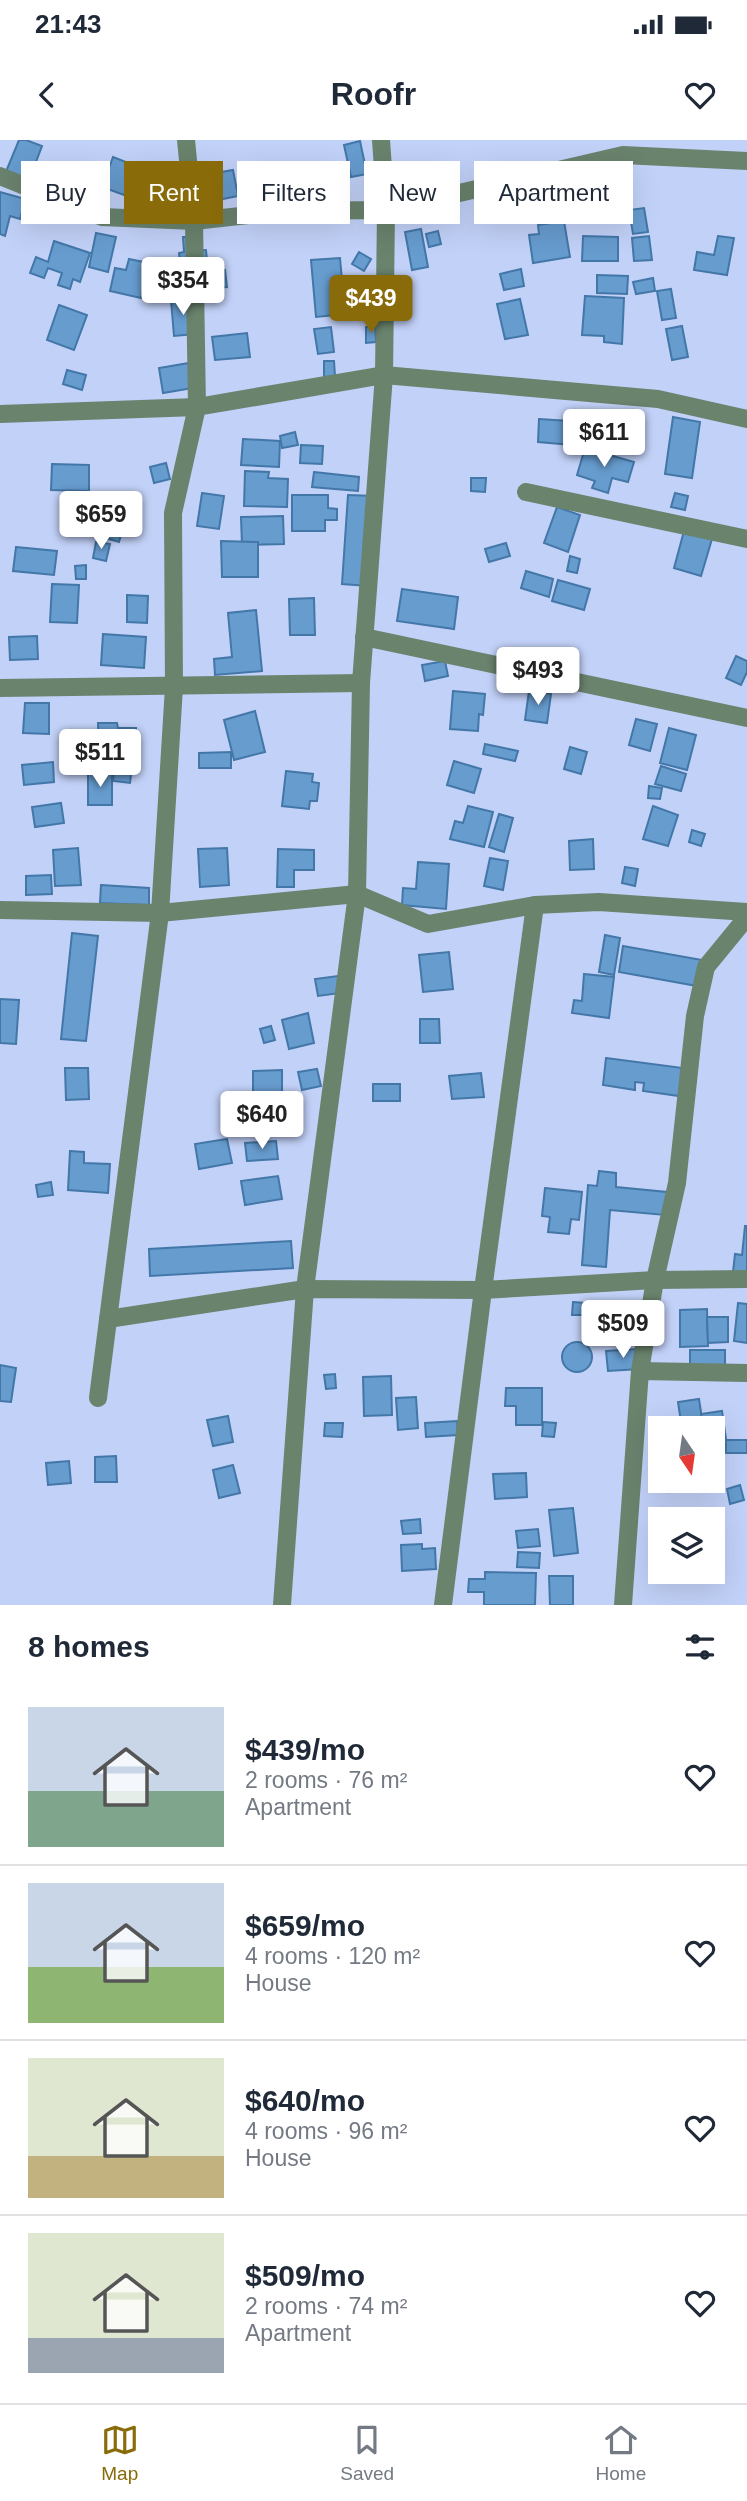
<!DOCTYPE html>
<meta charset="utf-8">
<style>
:root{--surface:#fff;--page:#f2f2f3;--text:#1f2937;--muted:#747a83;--line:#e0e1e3;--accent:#896b0a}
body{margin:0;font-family:Helvetica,sans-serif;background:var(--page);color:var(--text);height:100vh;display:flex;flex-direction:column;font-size:26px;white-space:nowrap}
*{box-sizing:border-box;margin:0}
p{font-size:23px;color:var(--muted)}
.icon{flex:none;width:38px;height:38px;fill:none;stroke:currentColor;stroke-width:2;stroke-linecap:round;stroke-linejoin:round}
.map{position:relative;height:1465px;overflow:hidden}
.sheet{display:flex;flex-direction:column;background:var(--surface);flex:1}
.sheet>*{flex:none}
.hud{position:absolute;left:21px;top:21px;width:705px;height:63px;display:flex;gap:14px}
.needle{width:46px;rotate:167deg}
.controls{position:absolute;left:648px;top:1276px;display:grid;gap:14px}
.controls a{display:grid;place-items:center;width:77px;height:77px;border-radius:0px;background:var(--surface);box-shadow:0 7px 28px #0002;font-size:35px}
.price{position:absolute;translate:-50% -60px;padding:0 16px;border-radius:7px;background:#fff;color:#222;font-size:23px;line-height:46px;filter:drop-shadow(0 2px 4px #0008)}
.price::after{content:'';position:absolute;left:50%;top:42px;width:21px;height:16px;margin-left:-10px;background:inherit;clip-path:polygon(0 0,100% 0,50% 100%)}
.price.selected{background:var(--accent);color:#fff}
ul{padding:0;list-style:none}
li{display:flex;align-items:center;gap:21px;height:175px;padding:0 28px}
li+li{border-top:2px solid var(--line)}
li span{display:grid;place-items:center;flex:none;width:196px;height:140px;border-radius:0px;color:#555}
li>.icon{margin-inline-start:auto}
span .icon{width:84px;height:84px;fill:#fffc;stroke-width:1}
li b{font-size:30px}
h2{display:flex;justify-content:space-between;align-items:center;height:84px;padding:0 28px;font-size:30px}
.tag{padding:0 24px;border-radius:0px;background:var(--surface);box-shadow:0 7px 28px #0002;font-size:24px;line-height:63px}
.tag.selected{background:var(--accent);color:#fff}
.status{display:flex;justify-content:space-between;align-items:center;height:49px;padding:0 35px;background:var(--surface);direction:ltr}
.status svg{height:19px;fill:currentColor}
header{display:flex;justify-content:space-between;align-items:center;height:91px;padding:0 28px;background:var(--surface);font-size:32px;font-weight:600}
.tab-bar{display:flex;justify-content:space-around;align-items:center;height:98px;border-top:2px solid var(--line);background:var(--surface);font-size:19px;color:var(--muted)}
.tab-bar a{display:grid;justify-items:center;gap:4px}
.tab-bar .selected{color:var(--accent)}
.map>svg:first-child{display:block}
.building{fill:#679ccf;stroke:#4377a8;stroke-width:2}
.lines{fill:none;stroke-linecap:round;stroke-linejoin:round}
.minor{stroke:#6a836d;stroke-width:18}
</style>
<div class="status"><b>21:43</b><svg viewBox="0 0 49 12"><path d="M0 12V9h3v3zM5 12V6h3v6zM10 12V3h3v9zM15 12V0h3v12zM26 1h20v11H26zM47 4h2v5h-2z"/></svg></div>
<header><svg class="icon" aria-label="back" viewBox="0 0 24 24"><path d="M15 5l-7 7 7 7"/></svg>Roofr<svg class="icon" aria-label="heart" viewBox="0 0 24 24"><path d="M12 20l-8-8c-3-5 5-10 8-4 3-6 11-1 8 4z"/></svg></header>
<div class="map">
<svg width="747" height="1465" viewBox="0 0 747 1465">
<rect width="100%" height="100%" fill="#c2d1f8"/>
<!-- building -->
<g class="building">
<polygon points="19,0 26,0 42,6 28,43 5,34"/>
<polygon points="360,1 367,34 351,37 344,5"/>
<polygon points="113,17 136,26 124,55 102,47"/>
<polygon points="233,30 238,56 198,64 193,37"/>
<polygon points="0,52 25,59 20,79 10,76 5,96 0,94"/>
<polygon points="616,66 618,76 597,79 595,69"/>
<polygon points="644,68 648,92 633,94 629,70"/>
<polygon points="564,81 570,117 533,123 529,95 539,94 538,85"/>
<polygon points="421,89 428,127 412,130 405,92"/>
<polygon points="438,91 441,104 429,107 426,94"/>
<polygon points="96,93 116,97 108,132 89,127"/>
<polygon points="583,96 618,97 618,121 582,121"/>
<polygon points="649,96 652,120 634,121 632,98"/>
<polygon points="718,96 734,98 727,135 694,130 697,112 714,115"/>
<polygon points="183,97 191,97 192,111 206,110 209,143 182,145 179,113 184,112"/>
<polygon points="54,101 90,113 80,142 73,139 70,149 58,145 62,133 48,128 44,138 30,133 36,117 48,122"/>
<polygon points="359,112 371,119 364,131 352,124"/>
<polygon points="340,118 345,174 316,177 311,120"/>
<polygon points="129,119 149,123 141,158 110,151 115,128 126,130"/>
<polygon points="521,129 524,146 504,150 500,134"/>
<polygon points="225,130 227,147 214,148 212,131"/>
<polygon points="597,135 628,136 627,154 597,153"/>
<polygon points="653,138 655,151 636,154 633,142"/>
<polygon points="404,139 407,162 393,167 375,166 372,143"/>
<polygon points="671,149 676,178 662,180 657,151"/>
<polygon points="585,156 624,158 622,204 604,202 604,196 582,195"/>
<polygon points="191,159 195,194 174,196 171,160"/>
<polygon points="520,159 528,195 505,199 497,164"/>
<polygon points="59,165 87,175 74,210 47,200"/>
<polygon points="682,186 688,217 672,220 666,189"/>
<polygon points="331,187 334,212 318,214 314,189"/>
<polygon points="366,187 375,187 376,202 366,203"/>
<polygon points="247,193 250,217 215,220 212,197"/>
<polygon points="324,221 334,221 335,236 324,237"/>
<polygon points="189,223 193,248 163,253 159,228"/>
<polygon points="67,230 86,235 82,250 63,244"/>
<polygon points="616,274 638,279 633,299 612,294"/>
<polygon points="673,277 700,282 692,338 665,334"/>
<polygon points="539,279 585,282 584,306 538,302"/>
<polygon points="295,292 298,305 282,308 280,296"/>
<polygon points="243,299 280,301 279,327 241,325"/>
<polygon points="301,305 323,306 322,324 300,323"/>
<polygon points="585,308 634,322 628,342 612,338 608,353 592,348 595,341 577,335"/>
<polygon points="166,323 170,339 154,343 150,327"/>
<polygon points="52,324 89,325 89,351 51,350"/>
<polygon points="245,331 269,332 268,338 288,339 287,367 244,366"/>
<polygon points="314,332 359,337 358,351 312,347"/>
<polygon points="471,338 486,338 485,352 471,351"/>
<polygon points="202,353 224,356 219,389 197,386"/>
<polygon points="675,353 688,356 685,370 671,367"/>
<polygon points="292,355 328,355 328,368 337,369 337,380 325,380 325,391 292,391"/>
<polygon points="348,355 374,356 368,446 342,444"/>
<polygon points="557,367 580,375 568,412 544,403"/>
<polygon points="283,376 284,404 242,405 241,377"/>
<polygon points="100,381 123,388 119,402 96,395"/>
<polygon points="684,391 712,399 701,436 674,428"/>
<polygon points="221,401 258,402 258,437 222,437"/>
<polygon points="96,402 110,404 106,421 93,418"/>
<polygon points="506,403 510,416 489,422 485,409"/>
<polygon points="16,407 57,411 54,435 13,431"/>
<polygon points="570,416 580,419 577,433 567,431"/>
<polygon points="86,425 86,439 76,439 75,426"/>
<polygon points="526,431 553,439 549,457 521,448"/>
<polygon points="558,440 590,449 584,470 552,461"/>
<polygon points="52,444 79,445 77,483 50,482"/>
<polygon points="402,449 458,457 454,489 397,481"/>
<polygon points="127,455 148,456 147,483 127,482"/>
<polygon points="314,458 315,495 290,495 289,459"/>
<polygon points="256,470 262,531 215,535 214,519 232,517 228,473"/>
<polygon points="103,494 146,497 144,528 101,525"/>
<polygon points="37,496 38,519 10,520 9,497"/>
<polygon points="736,516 747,521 747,532 741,545 726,538"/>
<polygon points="445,521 448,536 425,541 422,525"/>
<polygon points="453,551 485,554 483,575 479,574 478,591 450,589"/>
<polygon points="529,551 551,554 547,583 525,580"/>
<polygon points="25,563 49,563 49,594 23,593"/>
<polygon points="255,571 265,612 234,620 224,580"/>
<polygon points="636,579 657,584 650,611 629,605"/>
<polygon points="98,583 117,583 118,588 136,588 137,614 99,615"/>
<polygon points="669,588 696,595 687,630 660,623"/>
<polygon points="485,604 518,611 515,621 483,614"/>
<polygon points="570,607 587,612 581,634 564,629"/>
<polygon points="231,612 231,628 199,628 199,613"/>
<polygon points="454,621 481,629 474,653 447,645"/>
<polygon points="53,622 54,642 24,645 22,625"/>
<polygon points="115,626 132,627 130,643 113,641"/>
<polygon points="661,626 686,634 681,651 655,644"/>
<polygon points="286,631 313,634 312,642 319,643 317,661 310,661 309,669 282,666"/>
<rect x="88" y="633" width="24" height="32"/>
<polygon points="649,646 662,648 660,659 648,658"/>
<polygon points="61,663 64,683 35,687 32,667"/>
<polygon points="468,666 493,672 484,707 450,699 455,681 463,683"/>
<polygon points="653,666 678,675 668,706 643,699"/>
<polygon points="499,674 513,678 504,712 489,707"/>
<polygon points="692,690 705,694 701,706 689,702"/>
<polygon points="593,699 594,729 570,730 569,701"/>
<polygon points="78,708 81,745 55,746 53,710"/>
<polygon points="227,708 229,745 200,747 198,709"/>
<polygon points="278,709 314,710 314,730 294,730 294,747 277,747"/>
<polygon points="490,718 508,721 503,750 484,746"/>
<polygon points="418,722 449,724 446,769 402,765 403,748 416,749"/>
<polygon points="625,727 638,729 635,746 622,743"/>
<polygon points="51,735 52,754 26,755 26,736"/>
<polygon points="101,745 149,748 149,765 100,763"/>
<polygon points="72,793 98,796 86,901 61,899"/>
<polygon points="605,795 620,798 614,835 599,832"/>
<polygon points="623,806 702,820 697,846 619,832"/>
<polygon points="449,812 453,849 423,852 419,815"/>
<polygon points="584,834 614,837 609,878 572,873 574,860 582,861"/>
<polygon points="345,835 348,852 318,856 315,839"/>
<polygon points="0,859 19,860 16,904 0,903"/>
<polygon points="308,873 314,903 289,909 282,880"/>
<polygon points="420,879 439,879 440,903 420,903"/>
<polygon points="271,886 275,900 264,903 260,889"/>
<polygon points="606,918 683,928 679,956 643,951 644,943 635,942 635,950 603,945"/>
<polygon points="65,928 88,928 89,959 66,960"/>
<polygon points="317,929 321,946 302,950 298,932"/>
<polygon points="282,930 282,966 253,966 253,931"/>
<polygon points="481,933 484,957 452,959 449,936"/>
<rect x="373" y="944" width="27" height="17"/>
<polygon points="227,999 232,1023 199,1029 195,1004"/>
<polygon points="276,1001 278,1019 247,1021 245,1003"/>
<polygon points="70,1011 84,1012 84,1023 110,1024 108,1053 68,1050"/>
<polygon points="599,1031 616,1033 616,1047 667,1052 665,1075 610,1070 606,1127 582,1125 588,1045 597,1046"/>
<polygon points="278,1036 282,1059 245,1065 241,1041"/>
<polygon points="51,1042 53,1055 38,1057 36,1045"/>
<polygon points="545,1048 582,1052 579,1080 571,1079 569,1094 548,1092 550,1077 542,1076"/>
<polygon points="745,1086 747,1086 747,1133 733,1132 735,1114 742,1115"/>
<polygon points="291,1101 293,1128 150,1136 149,1109"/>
<polygon points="573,1162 585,1163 584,1175 572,1175"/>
<polygon points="738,1163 747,1164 747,1203 734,1201"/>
<polygon points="588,1166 608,1167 606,1199 585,1197"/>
<polygon points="707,1169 708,1206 680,1207 680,1170"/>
<polygon points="707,1177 728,1177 728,1202 708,1203"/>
<circle cx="577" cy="1217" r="15"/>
<polygon points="638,1209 640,1229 608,1231 606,1211"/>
<rect x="690" y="1210" width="35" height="16"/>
<polygon points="0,1225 16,1228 11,1262 0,1261"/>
<polygon points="335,1234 336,1248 326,1249 324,1235"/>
<polygon points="391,1236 392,1275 364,1276 363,1237"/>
<polygon points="506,1248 542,1248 542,1285 516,1285 516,1266 505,1266"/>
<polygon points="416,1257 418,1288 398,1290 396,1258"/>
<polygon points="699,1259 702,1279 681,1282 678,1262"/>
<polygon points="722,1271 726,1299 712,1301 712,1288 703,1288 701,1274"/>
<polygon points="228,1276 233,1302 213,1306 207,1280"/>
<polygon points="457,1281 458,1295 426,1297 425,1283"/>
<polygon points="543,1282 556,1283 554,1297 542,1296"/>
<polygon points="325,1283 343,1283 342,1297 324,1296"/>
<rect x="726" y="1300" width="21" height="13"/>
<polygon points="720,1305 723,1322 712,1324 712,1306"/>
<polygon points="116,1316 117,1342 95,1342 95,1317"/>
<polygon points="69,1321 71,1343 48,1345 46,1323"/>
<polygon points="233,1325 240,1353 219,1358 213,1330"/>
<polygon points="526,1333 527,1357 495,1359 493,1334"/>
<polygon points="667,1340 705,1340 706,1346 669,1352"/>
<polygon points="740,1345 744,1360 730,1364 727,1349"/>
<polygon points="573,1368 578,1413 554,1416 549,1370"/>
<polygon points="420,1379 421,1393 403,1394 401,1381"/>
<polygon points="538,1389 540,1406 518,1408 516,1391"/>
<polygon points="422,1404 422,1409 435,1408 436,1429 402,1431 401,1405"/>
<polygon points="518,1412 540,1413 539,1428 517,1427"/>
<polygon points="485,1432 536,1433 535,1465 484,1465 484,1452 468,1452 469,1439 485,1439"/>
<polygon points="549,1436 573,1436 573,1465 550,1465"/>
</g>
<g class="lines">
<!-- minor -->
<g class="minor">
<polyline points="0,36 102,77 194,81 285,71 386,70 623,15 747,21"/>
<polyline points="0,274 197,267 384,235 658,259 747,279"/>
<polyline points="526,352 747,399"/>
<polyline points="364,497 747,578"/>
<polyline points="0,548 361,543"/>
<polyline points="0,770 160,773 357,754 428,784 535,765 599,762 747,772"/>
<polyline points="108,1179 305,1149 483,1150 655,1140 747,1139"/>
<polyline points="640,1231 747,1233"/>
<polyline points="98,1258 160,773 174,547 173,373 197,267 194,81 186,0"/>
<polyline points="282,1465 305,1149 357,754 361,543 384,235 386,70 381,0"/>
<polyline points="443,1465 483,1150 535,765"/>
<polyline points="623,1465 640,1231 655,1140 677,1043 695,876 706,827 747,777"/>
</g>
</g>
</svg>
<div class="controls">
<a><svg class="needle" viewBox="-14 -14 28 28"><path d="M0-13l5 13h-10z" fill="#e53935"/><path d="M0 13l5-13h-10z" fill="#747a83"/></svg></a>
<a><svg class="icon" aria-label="layers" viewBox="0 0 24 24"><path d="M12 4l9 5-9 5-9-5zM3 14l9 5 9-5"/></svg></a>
</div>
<b class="price" style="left:183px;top:177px">$354</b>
<b class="price selected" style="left:371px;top:195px">$439</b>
<b class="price" style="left:604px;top:329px">$611</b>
<b class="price" style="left:101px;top:411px">$659</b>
<b class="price" style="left:538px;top:567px">$493</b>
<b class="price" style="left:100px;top:649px">$511</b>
<b class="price" style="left:262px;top:1011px">$640</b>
<b class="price" style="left:623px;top:1220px">$509</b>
<div class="hud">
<a class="tag">Buy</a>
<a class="tag selected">Rent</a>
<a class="tag">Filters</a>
<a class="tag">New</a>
<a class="tag">Apartment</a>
</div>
</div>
<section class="sheet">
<h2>8 homes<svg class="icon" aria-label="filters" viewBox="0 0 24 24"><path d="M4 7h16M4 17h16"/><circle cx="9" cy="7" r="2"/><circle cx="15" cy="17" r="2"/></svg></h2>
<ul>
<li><span style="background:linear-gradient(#c9d6e8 60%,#7fa58c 0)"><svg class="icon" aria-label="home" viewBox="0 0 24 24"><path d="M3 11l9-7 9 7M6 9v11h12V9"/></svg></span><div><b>$439/mo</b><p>2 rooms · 76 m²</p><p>Apartment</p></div><svg class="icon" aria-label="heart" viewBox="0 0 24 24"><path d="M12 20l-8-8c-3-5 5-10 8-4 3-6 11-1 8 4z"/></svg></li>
<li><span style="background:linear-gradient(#c9d6e8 60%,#8fb573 0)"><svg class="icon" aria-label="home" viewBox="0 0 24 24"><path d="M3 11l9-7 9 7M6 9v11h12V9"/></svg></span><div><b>$659/mo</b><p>4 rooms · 120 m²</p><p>House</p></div><svg class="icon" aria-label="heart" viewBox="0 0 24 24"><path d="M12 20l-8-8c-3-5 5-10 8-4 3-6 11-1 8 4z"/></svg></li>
<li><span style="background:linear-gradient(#dfe7d0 70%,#c2b280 0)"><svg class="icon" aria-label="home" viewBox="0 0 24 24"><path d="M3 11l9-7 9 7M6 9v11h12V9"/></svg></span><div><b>$640/mo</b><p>4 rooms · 96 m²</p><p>House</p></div><svg class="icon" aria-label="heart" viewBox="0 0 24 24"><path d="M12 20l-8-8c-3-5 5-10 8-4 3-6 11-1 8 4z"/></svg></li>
<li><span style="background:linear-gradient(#dfe7d0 75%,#9aa5b1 0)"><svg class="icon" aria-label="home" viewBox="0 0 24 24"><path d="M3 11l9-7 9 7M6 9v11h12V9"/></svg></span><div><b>$509/mo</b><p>2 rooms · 74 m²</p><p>Apartment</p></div><svg class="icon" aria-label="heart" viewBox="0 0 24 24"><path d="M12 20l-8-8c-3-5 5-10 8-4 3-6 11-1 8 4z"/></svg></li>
</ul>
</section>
<nav class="tab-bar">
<a class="selected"><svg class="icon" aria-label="map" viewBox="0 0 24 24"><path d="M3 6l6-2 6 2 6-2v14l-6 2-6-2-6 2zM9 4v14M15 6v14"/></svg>Map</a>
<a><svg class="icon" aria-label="saved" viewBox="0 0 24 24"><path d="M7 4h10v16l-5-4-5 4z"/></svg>Saved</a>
<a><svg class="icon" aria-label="home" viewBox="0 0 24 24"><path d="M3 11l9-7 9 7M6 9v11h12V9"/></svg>Home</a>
</nav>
